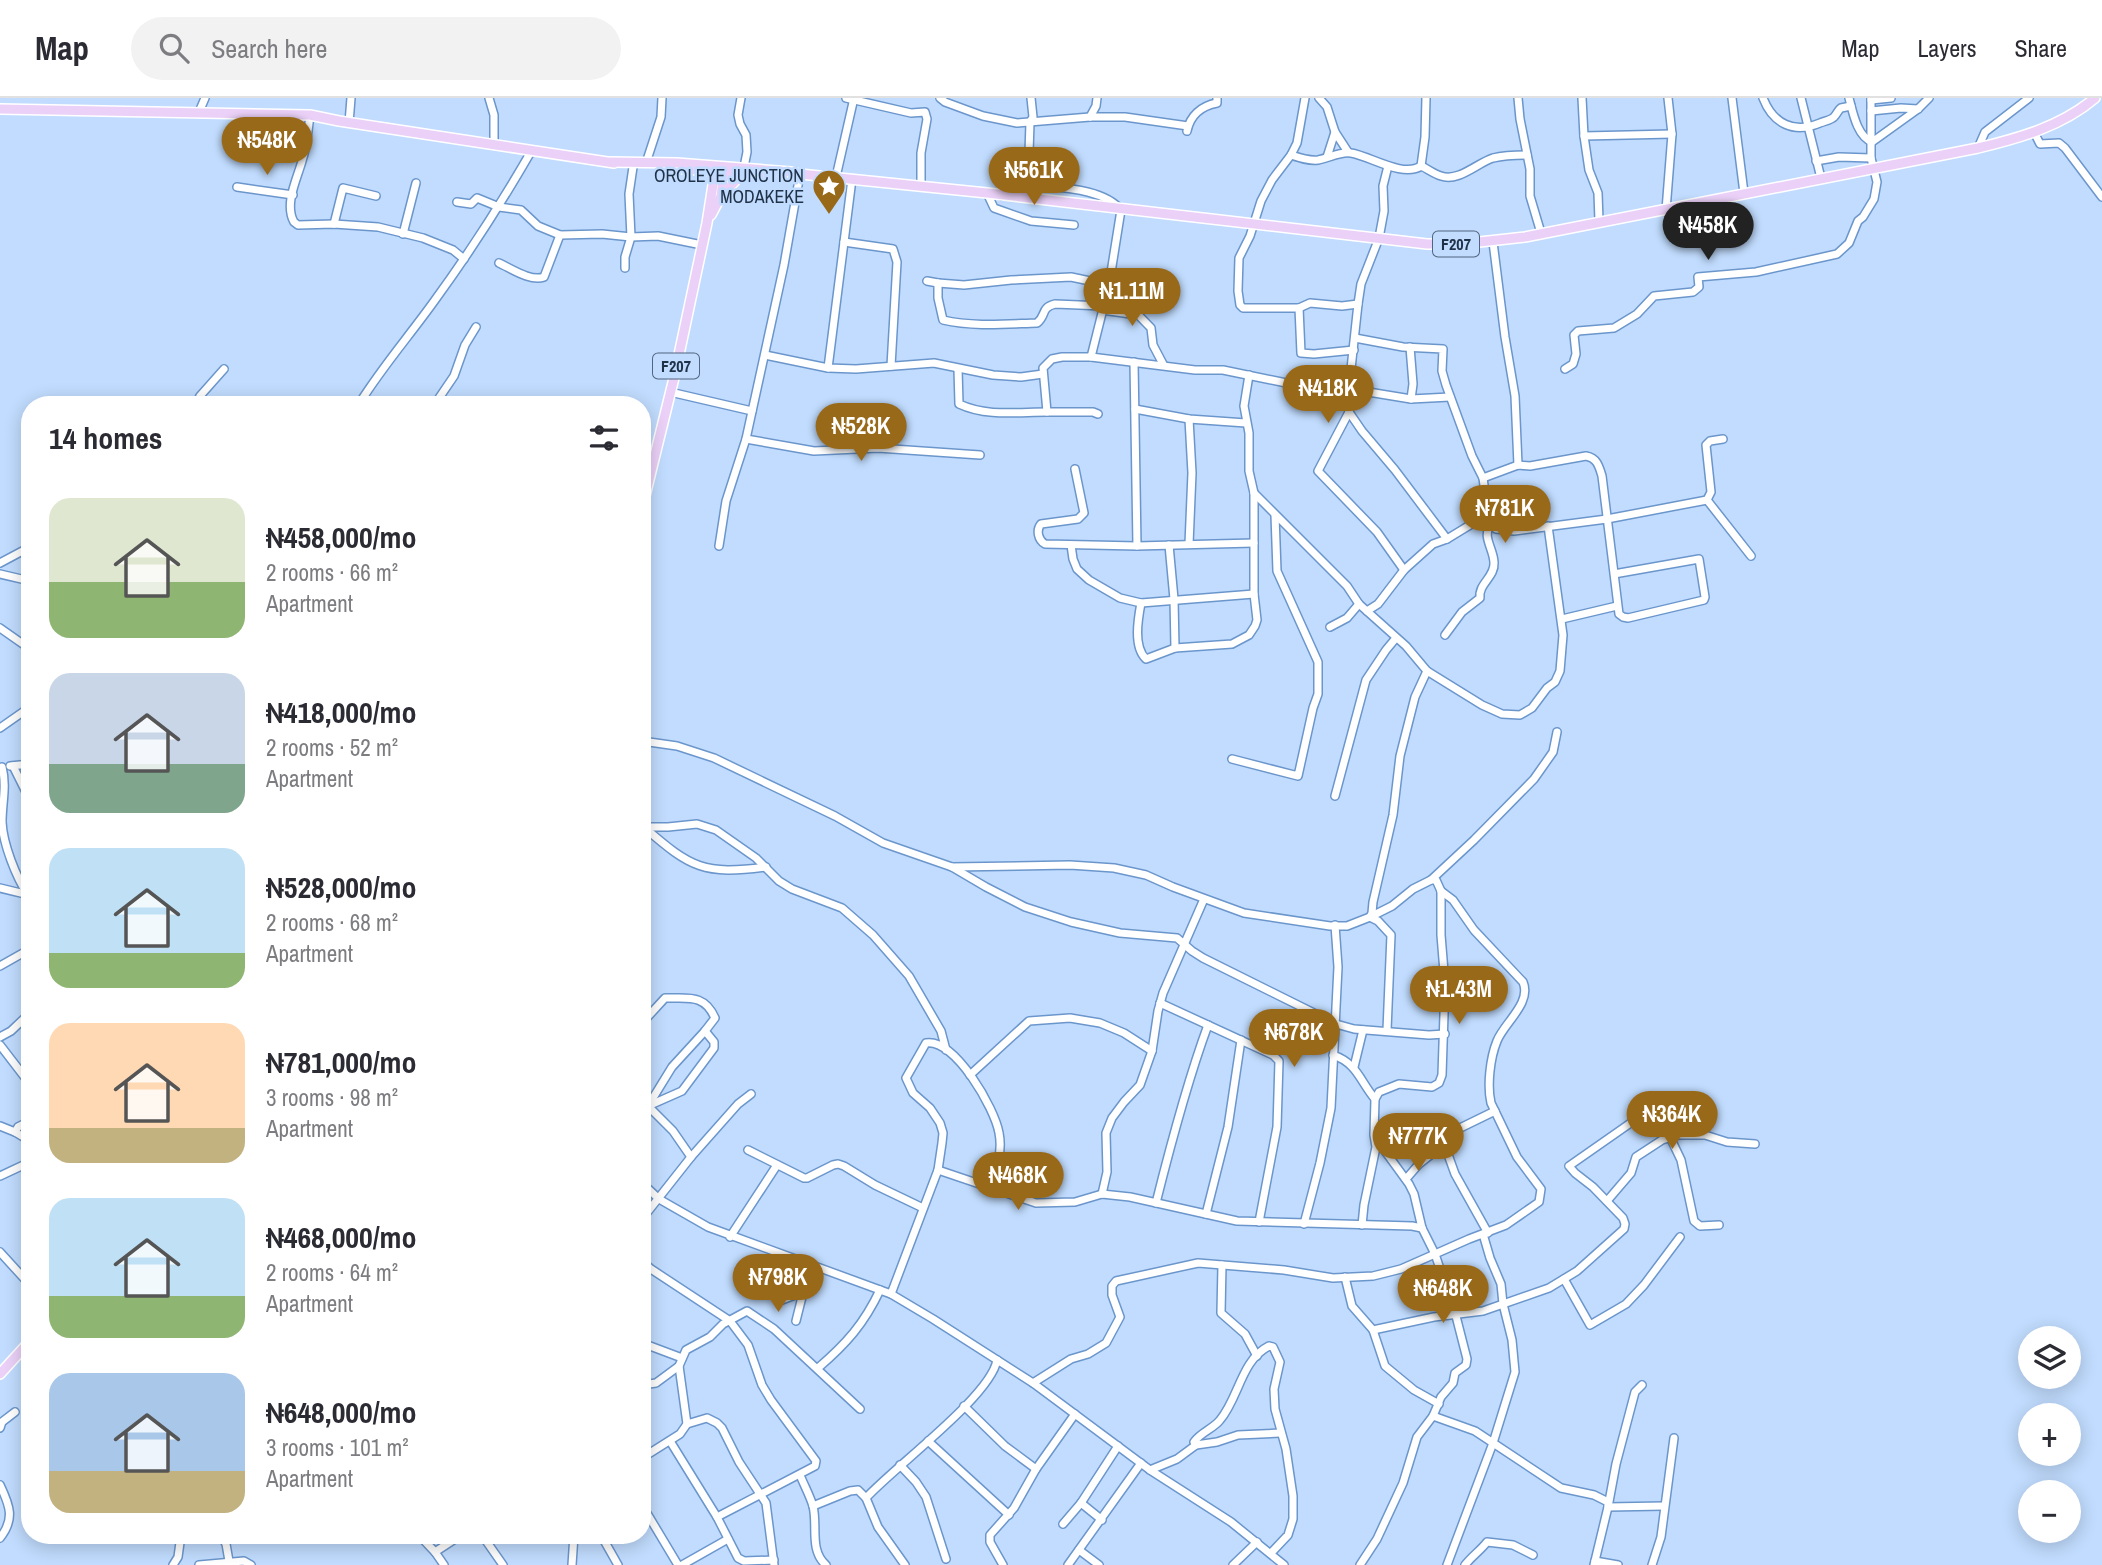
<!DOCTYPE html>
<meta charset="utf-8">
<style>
:root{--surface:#fff;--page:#f2f2f3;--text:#2b2b33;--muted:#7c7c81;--line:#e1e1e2;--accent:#99691a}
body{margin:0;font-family:"Archivo Narrow",sans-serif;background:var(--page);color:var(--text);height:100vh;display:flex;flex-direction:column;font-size:26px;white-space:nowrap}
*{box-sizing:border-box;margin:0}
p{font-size:23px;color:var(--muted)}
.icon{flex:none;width:38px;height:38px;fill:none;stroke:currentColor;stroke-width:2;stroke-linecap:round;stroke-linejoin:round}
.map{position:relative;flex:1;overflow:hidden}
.panel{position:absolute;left:21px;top:298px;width:630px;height:1148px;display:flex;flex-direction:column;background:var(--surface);border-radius:28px;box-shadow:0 4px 18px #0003}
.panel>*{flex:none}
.tools{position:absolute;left:2018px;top:1228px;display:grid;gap:14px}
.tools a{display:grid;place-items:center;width:63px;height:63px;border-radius:50%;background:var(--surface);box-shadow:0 4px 18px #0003;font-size:35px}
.price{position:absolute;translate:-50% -60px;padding:0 16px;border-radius:24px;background:var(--accent);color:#fff;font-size:23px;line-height:46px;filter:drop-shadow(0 2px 4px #0008)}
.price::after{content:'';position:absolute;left:50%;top:42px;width:21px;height:16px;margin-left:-10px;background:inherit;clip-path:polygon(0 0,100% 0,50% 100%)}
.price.current{background:#222;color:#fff}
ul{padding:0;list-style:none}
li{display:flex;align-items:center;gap:21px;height:175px;padding:0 28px}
li span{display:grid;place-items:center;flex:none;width:196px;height:140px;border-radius:21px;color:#555}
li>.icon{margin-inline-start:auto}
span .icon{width:84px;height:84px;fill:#fffc;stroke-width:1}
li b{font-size:30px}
h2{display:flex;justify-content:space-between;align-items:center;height:84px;padding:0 28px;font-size:30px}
header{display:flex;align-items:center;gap:42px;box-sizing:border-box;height:98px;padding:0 35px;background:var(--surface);border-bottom:2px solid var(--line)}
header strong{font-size:33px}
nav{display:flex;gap:38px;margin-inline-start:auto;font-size:24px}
.search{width:490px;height:63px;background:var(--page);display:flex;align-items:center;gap:18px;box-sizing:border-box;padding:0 24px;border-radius:38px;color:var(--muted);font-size:26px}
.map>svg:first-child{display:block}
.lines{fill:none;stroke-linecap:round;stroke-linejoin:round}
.minor-casing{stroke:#6b96cc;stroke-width:10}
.major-casing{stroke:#fff;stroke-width:12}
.minor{stroke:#fff;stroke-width:7}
.major{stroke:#ebd1f8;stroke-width:9}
.labels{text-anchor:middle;stroke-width:5;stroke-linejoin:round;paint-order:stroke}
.shield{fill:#c1dcfe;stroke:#50657f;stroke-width:2}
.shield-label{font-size:16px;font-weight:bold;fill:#203248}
.poi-label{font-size:18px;fill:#203248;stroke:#c1dcfe;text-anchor:end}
</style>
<header>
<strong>Map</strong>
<div class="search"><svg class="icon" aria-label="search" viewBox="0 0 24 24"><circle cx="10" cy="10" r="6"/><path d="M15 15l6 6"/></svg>Search here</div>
<nav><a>Map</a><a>Layers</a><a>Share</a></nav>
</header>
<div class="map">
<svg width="2102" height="1467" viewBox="0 0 2102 1467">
<rect width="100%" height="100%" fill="#c1dcfe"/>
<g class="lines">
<defs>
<g id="minor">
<polyline points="489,0 494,17 494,45"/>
<polyline points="741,0 738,17 740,26 746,37 747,54 744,69"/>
<polyline points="846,0 911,15 925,14 927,21 921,55 921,88"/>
<polyline points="940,0 945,4 983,18 1017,25 1090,19 1125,19 1188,28"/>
<polyline points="1305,0 1297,45 1291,57 1272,82 1261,103 1250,138 1239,160 1238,193 1240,207 1243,210 1299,210 1310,205 1342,208 1358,206"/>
<polyline points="1319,0 1327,9 1335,34 1348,54"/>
<polyline points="1518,0 1520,21 1530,71 1530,98 1541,135"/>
<polyline points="1582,0 1584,38 1589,72 1598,95 1599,123"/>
<polyline points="1732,0 1744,95"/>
<path d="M1763 0C1773 26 1794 36 1820 25 1825 23 1831 22 1834 19 1837 16 1838 12 1841 10L1851 8"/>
<polyline points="1801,0 1821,80"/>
<path d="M1849 0C1853 15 1857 38 1872 44L1918 11 1929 0"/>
<polyline points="1871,2 1891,0"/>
<polyline points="1871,13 1901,10 1918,11"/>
<polyline points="199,14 205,0"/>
<path d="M310 17C308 32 307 48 302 63 297 81 284 106 294 124L298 127 334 126 378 129 423 140 453 152 464 161"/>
<polyline points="1090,19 1096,8 1097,0"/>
<polyline points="349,25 351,0"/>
<path d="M1187 33C1190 18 1201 8 1217 5V0"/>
<polyline points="2034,34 2040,46 2059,45 2065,50 2102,99"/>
<polyline points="1584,38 1672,36"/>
<polyline points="1978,50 1985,34 2029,0"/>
<path d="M1291 57C1300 60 1309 63 1318 62 1329 60 1341 53 1351 55 1370 58 1403 80 1421 68 1428 71 1434 76 1441 78 1459 84 1477 65 1493 60 1505 57 1516 57 1527 57"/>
<polyline points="1327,59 1335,34"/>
<polyline points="1816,63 1839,59 1871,60"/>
<polyline points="646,65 661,19 662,0"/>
<polyline points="1388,68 1383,88 1384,113 1379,140 1361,186 1358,206 1350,280 1349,314 1318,373 1377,434 1404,472"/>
<polyline points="1421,68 1425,39 1426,0"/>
<polyline points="836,79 854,0"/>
<path d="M1028 86C1056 90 1102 89 1121 112L1109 187 1091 259"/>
<polyline points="237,89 293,97"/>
<polyline points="987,95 994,110 1031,123 1074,127"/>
<polyline points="1002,98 1016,87 1028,86 1030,24 1033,19 1031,0"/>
<polyline points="457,104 471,106 477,100 499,109 521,112 538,128 560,137 602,136 631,139 658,138 702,147"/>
<polyline points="1666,112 1672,36 1668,0"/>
<polyline points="334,126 343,90 376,98"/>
<polyline points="403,136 416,85"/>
<polyline points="844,144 893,151 897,164 891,268"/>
<polyline points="1493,144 1505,239 1515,298 1518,367"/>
<path d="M499 165C512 171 531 184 544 179L560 137"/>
<polyline points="625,170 625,159 631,139 629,96 633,69"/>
<path d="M927 183 938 185V200L943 222C973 229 1006 226 1037 225 1047 217 1040 210 1055 206L1103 208"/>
<polyline points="938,185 964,187 1011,182 1071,179 1109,187 1151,230 1153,247 1163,266"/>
<polyline points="1299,210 1301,255 1314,256 1354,252"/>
<polyline points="1102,212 1138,217"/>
<polyline points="1355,240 1403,249 1443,251 1442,273 1446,287 1472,358 1483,380 1488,416 1491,427 1496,431 1514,433 1607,421 1707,402"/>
<polyline points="1410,249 1413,286 1411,301"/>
<polyline points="765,257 828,270 856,271 934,265 993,277 1021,279 1043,276"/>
<polyline points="1134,264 1137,448"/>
<polyline points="828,270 852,81"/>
<path d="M958 271 959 306C987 319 1017 314 1048 314 1063 314 1078 314 1093 314L1098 316"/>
<polyline points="1565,271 1573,266 1576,256 1574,237 1578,233 1614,230 1637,216 1654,198 1693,194 1699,189 1698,179 1756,174 1837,156 1849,145 1858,123 1863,119 1874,101 1877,84 1871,60 1871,0"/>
<polyline points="1350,291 1411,301 1450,299"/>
<polyline points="670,294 752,313"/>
<polyline points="196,306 200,298 224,271"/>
<path d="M359 306C382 269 410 237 435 202 470 154 502 104 532 52"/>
<polyline points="435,306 454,278 465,247 476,229"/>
<polyline points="1135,311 1189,321 1246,325"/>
<polyline points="1047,314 1043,270 1052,261 1062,259 1091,259 1195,272 1223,272 1296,287 1307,288 1332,281 1350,280"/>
<polyline points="1349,314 1362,333 1395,372 1447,441"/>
<polyline points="1189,321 1192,375 1189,446"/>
<polyline points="746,341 814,353 878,350 980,357"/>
<path d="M1075 371 1084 415 1078 421 1041 426C1036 432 1038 442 1045 446L1137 448 1254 445"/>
<path d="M1483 380 1518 367 1530 368 1586 358C1597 360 1599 368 1602 378L1619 516 1623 519 1628 520 1704 502 1705 499 1699 461 1614 476"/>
<polyline points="1254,395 1347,488 1359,506 1406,548 1427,573 1482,607 1502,616 1520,617 1532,610 1547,590 1555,584 1560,573 1563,537 1548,428"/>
<polyline points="1707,402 1711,394 1706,347 1710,343 1723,341"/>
<polyline points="1707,402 1751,458"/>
<polyline points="1071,447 1073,461 1077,471 1089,482 1120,500 1141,505 1254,496"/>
<polyline points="1169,447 1174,501 1175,550"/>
<polyline points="719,448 726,403 746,341 784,167 800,76"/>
<polyline points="0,465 30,449"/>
<polyline points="0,476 30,483"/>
<path d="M1141 505C1138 521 1133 549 1146 561L1175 550 1232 546 1249 537 1255 528 1257 522 1254 496V395L1249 373V335L1244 308 1249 277"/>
<polyline points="1367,513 1378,506 1404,472 1433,446 1447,441 1488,416"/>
<polyline points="1562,521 1617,508"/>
<polyline points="1330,529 1347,520 1359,506"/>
<polyline points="0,530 30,551"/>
<path d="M1445 537 1462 514 1480 500C1478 486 1495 479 1494 465 1494 451 1481 438 1491 427"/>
<polyline points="0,630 30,609"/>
<polyline points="642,643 677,648 714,660 835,718 883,745 952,769 986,789 1025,809 1071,824 1120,835 1177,840 1192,853 1203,860 1336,926 1354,931 1429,937 1445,936"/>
<polyline points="1232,661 1298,678 1313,610 1318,596 1318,564 1277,473 1275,417"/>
<polyline points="10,668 30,666"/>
<polyline points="13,668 30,702"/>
<path d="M2 669C7 688 2 705 2 724 3 746 16 779 28 797"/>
<polyline points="1335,698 1366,582 1386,552 1396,540"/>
<polyline points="642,729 668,729 697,726 716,732 756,760 779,783 792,791 842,810 873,837 909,878 941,933 946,952"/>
<path d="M645 730C691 770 704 777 766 769"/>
<polyline points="952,769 1070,767 1114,770 1146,777 1173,789 1244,815 1330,828 1347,828 1370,819 1392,808 1413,791 1431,782 1436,782 1441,793 1441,837 1445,886 1442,977 1439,985 1432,989 1399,986 1379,994 1375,1001 1374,1037 1376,1049 1364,1107 1362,1127"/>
<polyline points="1431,782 1474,742 1534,681 1553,654 1557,634"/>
<polyline points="0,790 29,797"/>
<polyline points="0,868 30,851"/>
<polyline points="1160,905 1273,957 1279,963 1277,1029 1259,1124"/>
<path d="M642 925 665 900C687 901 704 895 715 920L705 933 714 944V950L682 993 648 1008 642 1014"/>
<polyline points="1387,932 1391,837 1378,823 1370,819 1372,815 1373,804 1393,717 1400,658 1415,599 1427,573"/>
<polyline points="0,939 11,933 30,915"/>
<polyline points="0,947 30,986"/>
<path d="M1333 957C1357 965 1360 983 1375 1001"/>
<polyline points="1354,969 1363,932"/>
<polyline points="970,977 1029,923 1070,920 1100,925 1124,935 1152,953"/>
<polyline points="0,1028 15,1034 30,1043"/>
<polyline points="15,1034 18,1029 30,1023"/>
<polyline points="1670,1039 1681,1062 1694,1123 1700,1128 1719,1127"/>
<polyline points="1449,1042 1446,1051 1455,1076 1488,1135"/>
<polyline points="748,1052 804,1080 807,1080 833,1067 838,1066 844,1068 875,1087 923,1110"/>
<polyline points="691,1059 673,1033 648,1008 672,969 705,933"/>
<polyline points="938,1072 1036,1105 1075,1104 1102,1096 1130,1099 1237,1123 1412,1128 1422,1130"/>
<polyline points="0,1078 30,1064"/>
<polyline points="1406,1081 1419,1066 1438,1051 1456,1032 1495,1013"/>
<polyline points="642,1085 659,1101 708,1129 891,1196 933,1221 1033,1285 1150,1372 1231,1424 1284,1467"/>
<polyline points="1102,1096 1107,1074 1106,1035 1112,1020 1124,1004 1140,987 1152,953 1158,913 1163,895 1204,801"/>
<polyline points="1607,1103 1631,1075 1636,1059 1662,1042 1679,1037 1705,1037 1727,1044 1755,1046"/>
<path d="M1156 1105C1171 1045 1187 984 1208 927"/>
<polyline points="1206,1116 1228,1029 1241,942"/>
<polyline points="642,1121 691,1059 738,1006 751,996"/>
<polyline points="1304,1126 1320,1065 1331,1010 1338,869 1335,827"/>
<polyline points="730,1139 777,1067"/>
<polyline points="0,1154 30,1187"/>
<polyline points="642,1163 651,1171 730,1223 748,1247 762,1287 771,1302 816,1363 815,1368 717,1419"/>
<polyline points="1222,1167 1221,1215 1245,1236 1257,1258"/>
<polyline points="1345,1179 1352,1208 1373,1232 1434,1219 1483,1213 1549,1190 1577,1173 1624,1131 1625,1126 1623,1120 1593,1089 1575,1075 1569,1068 1632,1024"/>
<polyline points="1564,1181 1590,1227 1626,1206 1644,1187 1680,1139"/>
<path d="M891 1196 938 1072 942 1045 943 1035 940 1025 930 1010 913 995 906 980 926 945C955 940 995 1011 999 1035 1003 1054 996 1072 990 1089"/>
<polyline points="782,1202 795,1197 805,1187"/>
<polyline points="796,1223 810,1167"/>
<polyline points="1373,1232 1385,1268 1414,1292 1439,1306"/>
<polyline points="642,1245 682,1260"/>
<path d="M818 1270C846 1246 864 1226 880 1192"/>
<path d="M1033 1285 1071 1261 1088 1256 1106 1245 1120 1219 1112 1197V1188L1116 1183 1198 1165 1284 1172 1333 1180 1373 1178 1401 1171 1469 1141 1506 1127 1539 1104 1541 1091 1517 1059 1491 1005C1487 988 1490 960 1497 943 1504 925 1532 905 1523 884L1474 832 1453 802 1441 793"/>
<polyline points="642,1287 656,1285 679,1268"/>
<polyline points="964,1308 1005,1348 1036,1371"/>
<polyline points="1433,1318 1475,1333 1561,1390 1594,1397 1608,1404 1608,1409 1664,1408"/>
<polyline points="687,1326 707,1320 717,1325 722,1330 739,1364 766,1405 774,1467"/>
<polyline points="0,1330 2,1324 15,1314"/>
<polyline points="670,1343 717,1419 738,1460 744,1463 774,1462"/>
<polyline points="928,1343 1009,1417"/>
<path d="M1196 1347 1194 1344C1201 1334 1213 1331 1220 1322 1239 1300 1241 1262 1269 1248L1273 1249 1280 1264 1274 1291 1275 1311 1286 1351 1293 1398V1421L1288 1437 1271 1455"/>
<polyline points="642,1360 680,1336 687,1326 679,1268 686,1252 710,1239 723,1226 747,1213 774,1231 860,1311"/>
<polyline points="900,1367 916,1384 926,1399 946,1461"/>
<polyline points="1150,1372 1177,1361 1196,1347 1217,1344 1238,1337 1280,1335"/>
<path d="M800 1377C804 1387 810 1398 813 1408 818 1428 809 1452 826 1467"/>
<path d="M0 1387C10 1408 15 1421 0 1440"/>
<path d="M866 1400C894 1369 991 1298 997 1262"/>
<polyline points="1081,1405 1102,1422"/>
<polyline points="642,1407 678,1467"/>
<polyline points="813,1408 850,1393 858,1392 866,1400 878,1429 905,1467"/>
<polyline points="1063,1426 1081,1405 1118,1348"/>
<polyline points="221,1437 226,1446 229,1463"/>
<polyline points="419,1437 435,1454"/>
<polyline points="482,1437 503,1467"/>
<polyline points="601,1437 618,1467"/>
<polyline points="1079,1452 1099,1467"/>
<polyline points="1595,1463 1618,1467"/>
<polyline points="173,1467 178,1459 181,1437"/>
<polyline points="199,1467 244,1463 251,1467"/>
<polyline points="444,1467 435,1454 461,1437"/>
<polyline points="572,1467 574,1437"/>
<polyline points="682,1467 728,1441"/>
<polyline points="1003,1467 990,1444 990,1437 1014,1410 1036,1371 1075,1316"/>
<polyline points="1068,1467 1141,1365"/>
<polyline points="1233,1467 1257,1444"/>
<polyline points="1360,1467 1377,1441 1403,1385 1417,1339 1433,1318 1441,1299 1453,1285 1455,1275 1466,1267 1467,1261 1456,1218 1435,1156 1422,1130 1414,1096 1409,1086 1377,1042"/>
<polyline points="1447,1467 1493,1345 1515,1274 1512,1242 1503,1206 1501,1186 1490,1160 1483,1136"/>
<path d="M1465 1467C1472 1458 1481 1452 1487 1444L1513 1447 1533 1457"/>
<polyline points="1594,1467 1608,1409 1616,1366 1635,1294 1642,1287"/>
<polyline points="1652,1467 1661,1439 1674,1340"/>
</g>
<g id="major">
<polyline points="0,11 310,17 339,23 614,65"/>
<path d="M611 64 677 65 791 74 800 76 987 95 1427 146H1461L1525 139 1978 50C2020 40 2062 28 2095 0"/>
<polyline points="683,71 767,77"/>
<polyline points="722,97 738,80 746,78"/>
<polyline points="711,117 721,98 724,74 722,72"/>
<polyline points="642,410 674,280 707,125 715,74 718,72"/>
<polyline points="0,1276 30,1243"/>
</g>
</defs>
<!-- minor casing -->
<use href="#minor" class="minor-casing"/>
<!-- major casing -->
<use href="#major" class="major-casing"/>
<!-- minor -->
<use href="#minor" class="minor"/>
<!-- major -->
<use href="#major" class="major"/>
</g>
<!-- icons -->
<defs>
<symbol id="sight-pin" viewBox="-11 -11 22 30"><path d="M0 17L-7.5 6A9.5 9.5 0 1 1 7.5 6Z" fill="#99691a" stroke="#c1dcfe"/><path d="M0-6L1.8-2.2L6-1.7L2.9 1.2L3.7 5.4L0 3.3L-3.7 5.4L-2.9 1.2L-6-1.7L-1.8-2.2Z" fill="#fff"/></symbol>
</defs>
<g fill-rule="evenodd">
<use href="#sight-pin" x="810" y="69" width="38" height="52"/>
</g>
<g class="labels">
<!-- shield labels -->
<g class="shield">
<rect x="1433" y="133.5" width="46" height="25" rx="5"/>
<rect x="653" y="255.5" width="46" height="25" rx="5"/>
</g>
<g class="shield-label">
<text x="1456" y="152">F207</text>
<text x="676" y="274">F207</text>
</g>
<!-- poi labels -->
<g class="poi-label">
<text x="804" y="84">OROLEYE JUNCTION<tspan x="804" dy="21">MODAKEKE</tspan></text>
</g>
</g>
</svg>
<div class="tools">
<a><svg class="icon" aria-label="layers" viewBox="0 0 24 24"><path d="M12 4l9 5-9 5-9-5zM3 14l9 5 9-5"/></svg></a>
<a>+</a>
<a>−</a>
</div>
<b class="price" style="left:267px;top:79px">₦548K</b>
<b class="price" style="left:1034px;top:109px">₦561K</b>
<b class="price current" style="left:1708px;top:164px">₦458K</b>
<b class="price" style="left:1132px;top:230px">₦1.11M</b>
<b class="price" style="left:1328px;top:327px">₦418K</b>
<b class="price" style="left:861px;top:365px">₦528K</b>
<b class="price" style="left:1505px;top:447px">₦781K</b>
<b class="price" style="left:1459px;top:928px">₦1.43M</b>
<b class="price" style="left:1294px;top:971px">₦678K</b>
<b class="price" style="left:1672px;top:1053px">₦364K</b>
<b class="price" style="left:1418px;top:1075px">₦777K</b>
<b class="price" style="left:1018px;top:1114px">₦468K</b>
<b class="price" style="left:778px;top:1216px">₦798K</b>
<b class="price" style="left:1443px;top:1227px">₦648K</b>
<section class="panel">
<h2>14 homes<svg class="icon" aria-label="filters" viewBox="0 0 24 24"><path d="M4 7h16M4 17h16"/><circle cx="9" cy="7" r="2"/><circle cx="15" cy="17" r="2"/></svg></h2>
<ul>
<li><span style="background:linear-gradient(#dfe7d0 60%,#8fb573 0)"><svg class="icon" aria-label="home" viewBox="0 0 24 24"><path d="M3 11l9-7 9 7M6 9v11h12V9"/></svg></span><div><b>₦458,000/mo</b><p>2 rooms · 66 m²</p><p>Apartment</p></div></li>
<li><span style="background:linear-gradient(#c9d6e8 65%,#7fa58c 0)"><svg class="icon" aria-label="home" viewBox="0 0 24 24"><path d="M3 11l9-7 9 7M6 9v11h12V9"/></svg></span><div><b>₦418,000/mo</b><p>2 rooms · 52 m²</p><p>Apartment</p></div></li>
<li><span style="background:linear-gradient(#bfe0f5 75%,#8fb573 0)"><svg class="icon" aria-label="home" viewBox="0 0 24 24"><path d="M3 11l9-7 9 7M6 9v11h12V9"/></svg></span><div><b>₦528,000/mo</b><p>2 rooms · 68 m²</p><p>Apartment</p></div></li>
<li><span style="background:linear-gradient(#ffd9b3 75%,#c2b280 0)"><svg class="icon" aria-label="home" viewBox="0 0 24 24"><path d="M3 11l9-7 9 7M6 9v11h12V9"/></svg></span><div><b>₦781,000/mo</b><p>3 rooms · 98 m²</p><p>Apartment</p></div></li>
<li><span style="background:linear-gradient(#bfe0f5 70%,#8fb573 0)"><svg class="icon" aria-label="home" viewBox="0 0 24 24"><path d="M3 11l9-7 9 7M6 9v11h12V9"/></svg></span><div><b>₦468,000/mo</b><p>2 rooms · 64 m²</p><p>Apartment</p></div></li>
<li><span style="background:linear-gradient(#a9c7e8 70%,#c2b280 0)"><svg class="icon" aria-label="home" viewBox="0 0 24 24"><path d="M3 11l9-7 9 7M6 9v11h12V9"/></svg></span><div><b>₦648,000/mo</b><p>3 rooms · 101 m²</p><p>Apartment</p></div></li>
</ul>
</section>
</div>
